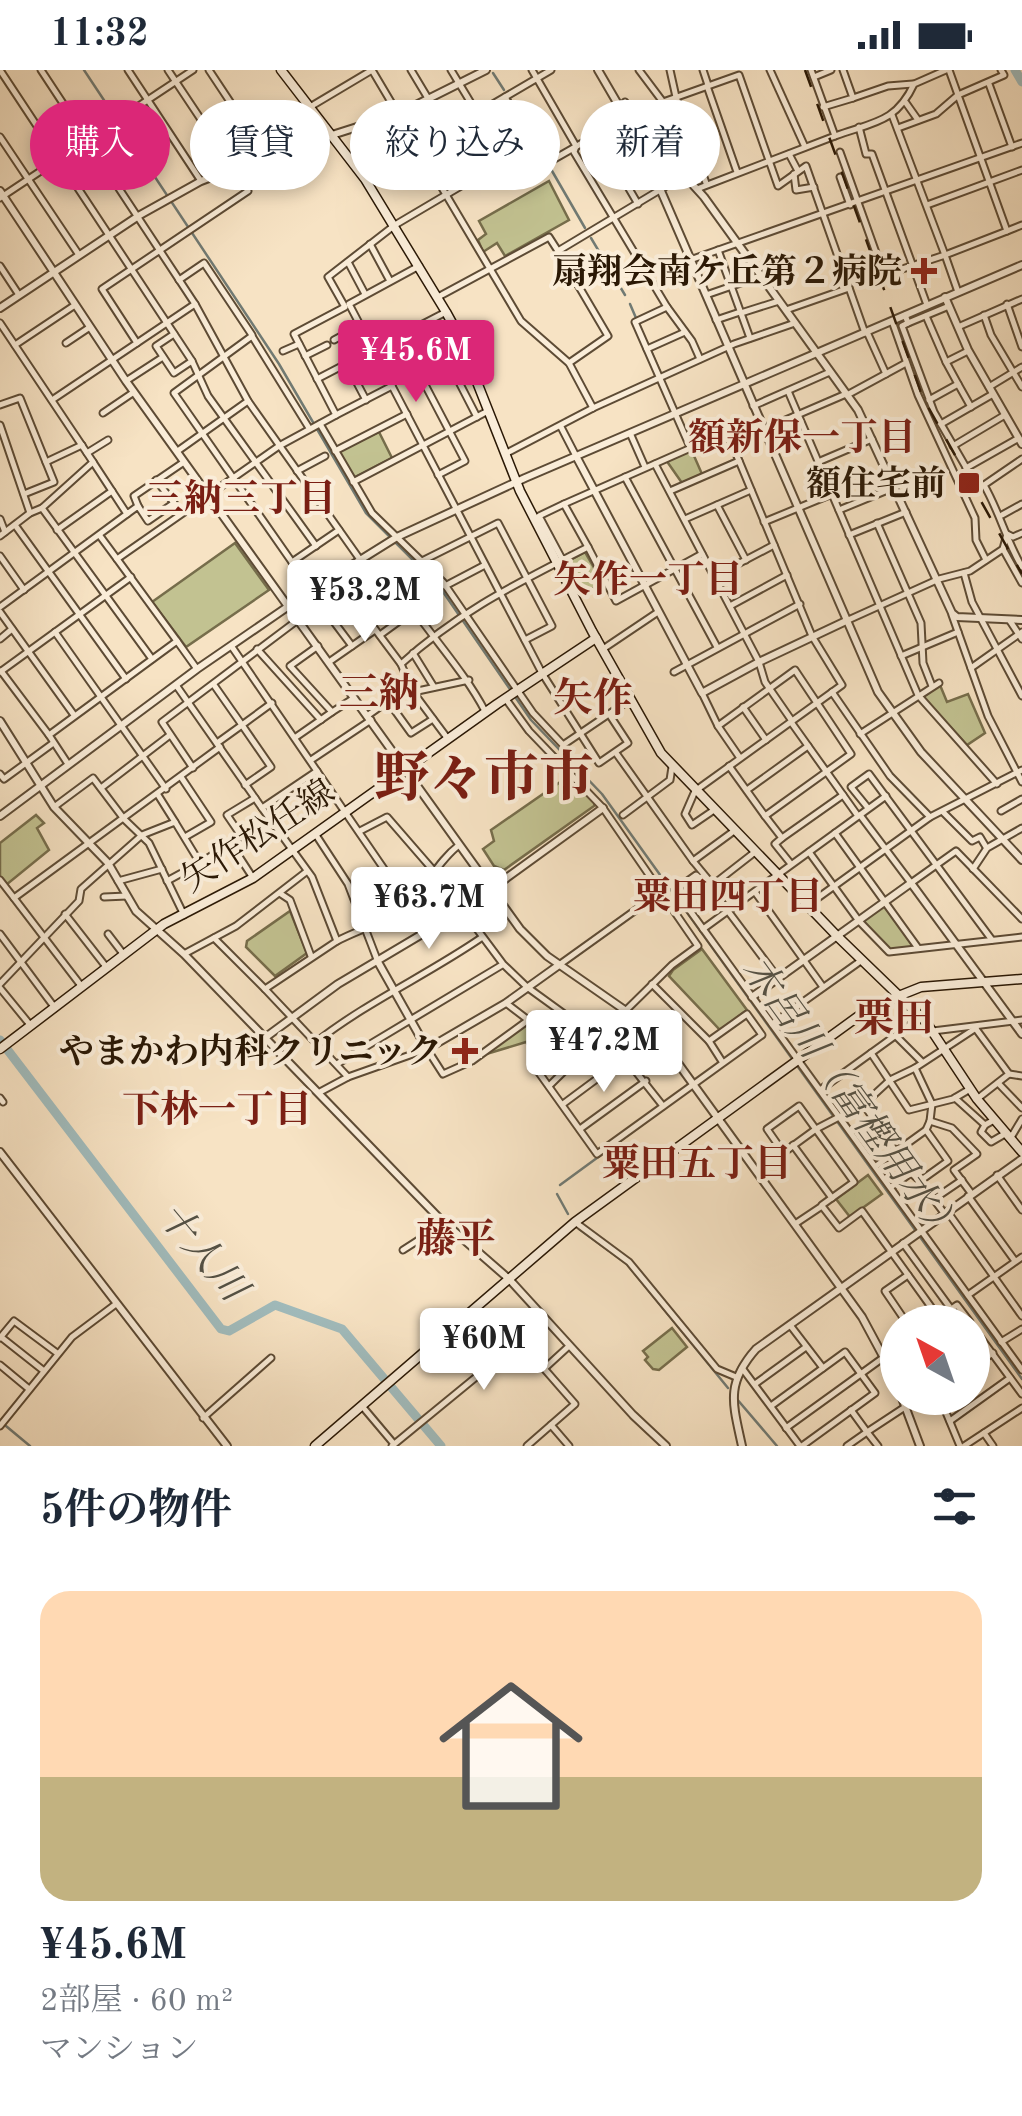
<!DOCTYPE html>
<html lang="ja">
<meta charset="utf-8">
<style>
:root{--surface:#fff;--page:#f6f6f7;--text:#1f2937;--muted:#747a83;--accent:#db2777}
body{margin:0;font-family:"Old Standard TT","Noto Serif JP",serif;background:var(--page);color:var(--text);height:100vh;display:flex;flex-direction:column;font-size:38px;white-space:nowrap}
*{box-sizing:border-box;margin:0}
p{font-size:32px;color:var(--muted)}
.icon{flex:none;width:55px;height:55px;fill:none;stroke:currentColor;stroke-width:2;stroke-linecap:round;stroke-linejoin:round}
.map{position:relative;height:1376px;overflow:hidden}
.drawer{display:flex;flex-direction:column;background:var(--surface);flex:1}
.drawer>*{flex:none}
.top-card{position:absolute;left:30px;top:30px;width:962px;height:90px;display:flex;gap:20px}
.needle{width:65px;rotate:320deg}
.controls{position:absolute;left:880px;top:1235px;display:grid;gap:20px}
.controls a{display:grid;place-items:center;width:110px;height:110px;border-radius:50%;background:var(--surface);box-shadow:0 5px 15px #0003;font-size:50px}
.price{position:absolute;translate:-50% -85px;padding:0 22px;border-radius:10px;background:#fff;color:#222;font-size:32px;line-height:65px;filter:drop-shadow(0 2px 5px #0008)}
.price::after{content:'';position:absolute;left:50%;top:60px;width:30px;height:22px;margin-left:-15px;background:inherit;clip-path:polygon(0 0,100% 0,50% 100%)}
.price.on{background:var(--accent);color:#fff}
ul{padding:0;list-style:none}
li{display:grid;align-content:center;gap:20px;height:530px;padding:0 40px}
li span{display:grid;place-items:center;height:310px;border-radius:30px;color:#555}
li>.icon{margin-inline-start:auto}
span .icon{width:180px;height:180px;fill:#fffc;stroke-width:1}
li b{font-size:42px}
h2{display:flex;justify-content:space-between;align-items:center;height:120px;padding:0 40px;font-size:42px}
.chip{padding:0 35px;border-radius:45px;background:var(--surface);box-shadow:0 5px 15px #0003;font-size:35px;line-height:90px}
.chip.on{background:var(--accent);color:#fff}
.status{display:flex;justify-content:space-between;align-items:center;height:70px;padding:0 50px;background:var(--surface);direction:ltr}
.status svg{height:28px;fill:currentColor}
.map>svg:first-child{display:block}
.green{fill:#c2c291;stroke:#766d4b;stroke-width:2.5}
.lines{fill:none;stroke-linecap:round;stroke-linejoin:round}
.stream{stroke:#717a73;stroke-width:2.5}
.river{stroke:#a1bcbd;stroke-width:9}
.minor-casing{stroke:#5d4b35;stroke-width:9}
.tertiary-casing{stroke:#5d4b35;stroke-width:10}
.secondary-casing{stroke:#2a1805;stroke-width:11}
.minor{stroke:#faedd9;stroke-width:5}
.tertiary{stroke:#faedd9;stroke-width:6}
.secondary{stroke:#faedd9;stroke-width:8}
.rail{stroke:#2a1805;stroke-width:2.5;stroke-dasharray:18 18;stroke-linecap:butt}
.poi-dot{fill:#8f2418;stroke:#faedd9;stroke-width:4}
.labels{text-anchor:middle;stroke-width:8;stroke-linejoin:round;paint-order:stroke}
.poi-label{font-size:35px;font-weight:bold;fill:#2a1805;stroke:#faedd9;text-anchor:end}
.street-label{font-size:35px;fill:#2a1805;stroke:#faedd9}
.neighbourhood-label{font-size:38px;font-weight:bold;fill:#7a1f14;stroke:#faedd9}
.water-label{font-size:38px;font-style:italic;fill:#545145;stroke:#faedd9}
.quarter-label{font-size:40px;font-weight:bold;fill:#7a1f14;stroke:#faedd9}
.town-label{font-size:55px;font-weight:bold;fill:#7a1f14;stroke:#faedd9}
</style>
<div class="status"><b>11:32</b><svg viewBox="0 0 49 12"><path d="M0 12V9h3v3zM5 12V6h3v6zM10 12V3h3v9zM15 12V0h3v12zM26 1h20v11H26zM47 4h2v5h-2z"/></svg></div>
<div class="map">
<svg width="1022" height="1376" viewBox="0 0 1022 1376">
<rect width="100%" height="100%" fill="#f7e3c4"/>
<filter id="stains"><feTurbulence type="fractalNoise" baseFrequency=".002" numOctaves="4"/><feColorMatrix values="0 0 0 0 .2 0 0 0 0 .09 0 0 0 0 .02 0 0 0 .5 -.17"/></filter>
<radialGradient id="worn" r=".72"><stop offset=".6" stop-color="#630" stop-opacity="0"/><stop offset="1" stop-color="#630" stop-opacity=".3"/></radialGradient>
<!-- green -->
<g class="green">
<polygon points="549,111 569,150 505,186 497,173 483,182 478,170 486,164 479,151"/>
<polygon points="379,362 392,388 353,408 338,382"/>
<polygon points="691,379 702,404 682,413 666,390"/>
<polygon points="235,473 269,520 186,577 152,532"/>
<polygon points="585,482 603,513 581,525 563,494"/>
<polygon points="940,615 947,632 968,624 985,663 967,675 923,627"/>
<polygon points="569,706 595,733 594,736 504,800 494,796 483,779 494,771 491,760"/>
<polygon points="36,745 44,753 37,758 49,780 6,815 0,807 0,773"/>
<polygon points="885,832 918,878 889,882 859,851"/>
<polygon points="290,841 307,883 275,906 246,877 247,871"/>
<polygon points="702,879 747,940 720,960 669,906 673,900"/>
<polygon points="527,954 553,972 537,987 526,972 483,985"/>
<polygon points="868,1105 882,1124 850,1147 836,1129"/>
<polygon points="672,1258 687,1277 659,1300 653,1299 645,1290 648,1287 643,1281"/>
</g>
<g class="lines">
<!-- stream -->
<g class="stream">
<polyline points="84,0 279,294 366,443 439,516 531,650 602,724 1022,1309"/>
<polyline points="493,3 504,20"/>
<polyline points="510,29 537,76"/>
<polyline points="548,94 585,158"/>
<polyline points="591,168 625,225"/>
<polyline points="630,234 636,248"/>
<polyline points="639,255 648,275"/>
<polyline points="651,281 661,304"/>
<polyline points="605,968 621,950"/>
<polyline points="560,1115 657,1044"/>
<polyline points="557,1124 568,1144"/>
<polyline points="579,1159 627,1194 728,1318"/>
<polyline points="736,1328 777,1376"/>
<polyline points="0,1351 30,1376"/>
</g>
<!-- river -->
<g class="river">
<polyline points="1015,0 1022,12"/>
<polyline points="0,970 221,1259 229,1261 275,1235 342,1259 441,1376"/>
</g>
<defs>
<g id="minor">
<polyline points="0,0 192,291 208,326 316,476"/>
<path d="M41 0 195 234 248 331 402 549 414 540C438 574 466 605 485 641"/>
<polyline points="128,0 201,111"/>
<polyline points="168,0 226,87 372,0"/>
<polyline points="209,0 266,86"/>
<polyline points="372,0 521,251 569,293 593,338 734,274 795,253"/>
<polyline points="411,0 447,60"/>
<polyline points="451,0 506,91"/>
<polyline points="532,0 576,76 574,82 667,237 635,252 690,377"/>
<polyline points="639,0 663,32"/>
<polyline points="670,0 676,27 706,113"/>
<polyline points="703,0 708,15"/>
<polyline points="770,0 805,77"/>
<polyline points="814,7 831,0"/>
<polyline points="989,14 1012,77"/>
<polyline points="707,16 737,102"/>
<polyline points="505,27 551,0"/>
<polyline points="853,28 888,16 913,14"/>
<polyline points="625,32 638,48"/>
<polyline points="906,33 918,50"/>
<polyline points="823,37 853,28 843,0"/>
<polyline points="365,56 389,95"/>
<polyline points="859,57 866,84 872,84 927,235"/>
<polyline points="898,58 936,44 958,25 949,0"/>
<polyline points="597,64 638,134"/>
<path d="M835 66C873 52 896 53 914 14L946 0"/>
<polyline points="0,67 79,185"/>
<polyline points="653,71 639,52 640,45 663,32 739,5 778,116 806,96 865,263"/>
<polyline points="840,82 884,205 945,185 892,45"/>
<polyline points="789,84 798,101"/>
<polyline points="794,104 796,120 814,117"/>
<polyline points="840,107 850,135"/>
<polyline points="365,109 505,27 537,81 541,78 549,92 626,48"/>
<polyline points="697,119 835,66 811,0"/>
<polyline points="0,128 193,0"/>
<polyline points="927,135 1022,100"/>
<polyline points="1007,161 1022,155"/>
<polyline points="370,174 390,211"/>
<polyline points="718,180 750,268"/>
<polyline points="558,181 608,266 569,293"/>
<polyline points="690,190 1022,73"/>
<polyline points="348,192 365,224"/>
<polyline points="0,196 19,225"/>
<polyline points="179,210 204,193 252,265"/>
<polyline points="958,222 945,185 1007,161 958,25 1004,5 1001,0"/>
<polyline points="706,225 761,206"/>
<polyline points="438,227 549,167 558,181 683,106"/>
<polyline points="1007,234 1022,277"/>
<polyline points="667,237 692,271 700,289"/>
<polyline points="786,240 849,218"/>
<polyline points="741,243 779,231"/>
<path d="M905 245 908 253 902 256 934 342 978 418 984 415C1000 443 1006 470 1022 497"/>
<polyline points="984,245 991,265 1022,317"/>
<polyline points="926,246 946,292"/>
<polyline points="716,250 740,242"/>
<polyline points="892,251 918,325 975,448 976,470 986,490"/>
<polyline points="428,252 477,347"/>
<polyline points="0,253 93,392 42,438 30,443 0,466"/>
<polyline points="908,253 949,236"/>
<polyline points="958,257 1022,229"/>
<polyline points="867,262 886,304"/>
<polyline points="174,264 156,276 174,303 192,291"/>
<polyline points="400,267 465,391 438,405"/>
<polyline points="334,270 360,256"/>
<polyline points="66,273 90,257"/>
<polyline points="137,273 195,234"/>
<polyline points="15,275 75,235"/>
<polyline points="647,279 685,262"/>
<polyline points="283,281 299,274"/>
<polyline points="305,286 327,275"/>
<polyline points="347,294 366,330"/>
<polyline points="317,309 446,242"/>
<polyline points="126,311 163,287"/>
<polyline points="958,314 971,337"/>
<polyline points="392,316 349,234 419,196"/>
<polyline points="989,317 1022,297"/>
<polyline points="788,321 832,424"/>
<polyline points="847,325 906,293"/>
<polyline points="52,330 137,273 102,219 248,121 226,87"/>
<polyline points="929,330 958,314 946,292 968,281"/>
<polyline points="0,335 20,328 54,412 24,424"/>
<polyline points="753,336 830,302"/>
<polyline points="103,343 134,322"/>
<polyline points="336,345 392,316 542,603 599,693 628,673 609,644"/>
<polyline points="320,354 372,443 443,512 533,643 563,675 631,629"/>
<polyline points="941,354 993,324"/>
<polyline points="0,355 30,443"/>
<polyline points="561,357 576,386"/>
<polyline points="309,358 252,266 174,323 331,548"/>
<polyline points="630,363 645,397"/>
<polyline points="732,373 846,324"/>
<polyline points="953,376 1005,345"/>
<polyline points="179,380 248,331"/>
<polyline points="335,381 407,344"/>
<polyline points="87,383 108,370"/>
<polyline points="505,384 593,338"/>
<polyline points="46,392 82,375"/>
<polyline points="93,392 127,444 138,436 148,451 174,433 181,443"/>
<polyline points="818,392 872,369"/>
<polyline points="655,394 759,592 765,612 792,651"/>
<polyline points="966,398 1019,368"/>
<polyline points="297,401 325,386"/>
<polyline points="625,407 717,577"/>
<polyline points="156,410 174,433"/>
<polyline points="353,412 488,341"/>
<polyline points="984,415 1022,389"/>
<polyline points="670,421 739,391"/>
<polyline points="717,435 746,490"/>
<polyline points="138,436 134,426 184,392"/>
<polyline points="42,438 152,589"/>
<polyline points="839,440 895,417"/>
<polyline points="1002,445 1022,434"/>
<polyline points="0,449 5,462"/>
<polyline points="685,449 751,420"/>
<polyline points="764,452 832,424 918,625 997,714"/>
<polyline points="877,453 921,553 923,593 932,616"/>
<polyline points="15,455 126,609"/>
<polyline points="57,460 112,421"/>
<polyline points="849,465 906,442"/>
<polyline points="100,466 117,489 279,376 336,345 294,264 345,237 328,207 395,155 532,74"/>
<polyline points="588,477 564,434 727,362 812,566 842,615 695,721 685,744 692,755 714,740"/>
<polyline points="1003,479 1022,513"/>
<polyline points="0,486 24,520"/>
<polyline points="117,489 177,571"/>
<polyline points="562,489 539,446 564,434"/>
<polyline points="422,491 498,453 552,556 525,570"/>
<polyline points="292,492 339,460"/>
<polyline points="964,503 972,532 1022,626"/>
<polyline points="715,506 774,475"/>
<polyline points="445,516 485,495"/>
<polyline points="730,536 787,505"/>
<polyline points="0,537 127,444"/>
<polyline points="414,540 399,517 408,511 399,498 354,531 401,594 413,622 448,669"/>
<polyline points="0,542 74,645"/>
<polyline points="952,545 988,646 1022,712"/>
<polyline points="846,551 939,509 970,501 1003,479 1007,464 1013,467 1022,463"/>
<polyline points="1010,551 1022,569"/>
<polyline points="55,562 166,719"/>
<polyline points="380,565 402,549"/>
<polyline points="0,569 12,559"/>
<polyline points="318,576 290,596 332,642 354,628"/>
<polyline points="352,576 331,548 353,532"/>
<polyline points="232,577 408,834"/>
<polyline points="257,579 321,650"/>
<polyline points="603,579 658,542"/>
<polyline points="413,583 434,617"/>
<polyline points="901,586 958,562"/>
<polyline points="329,592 375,560"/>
<path d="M401 594C459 541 518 513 588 477L616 531 702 484"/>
<polyline points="971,598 1022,562"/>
<polyline points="1,601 49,665"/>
<polyline points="0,602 131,507"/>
<polyline points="674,602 800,534"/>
<polyline points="176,615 262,738"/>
<polyline points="214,615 242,655 217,673"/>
<polyline points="413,622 469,610"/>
<polyline points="832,622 890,706 930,747 1022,700"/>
<polyline points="702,623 718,656 740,688"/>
<polyline points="505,628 529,661 603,738 698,876 672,895 549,1016"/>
<polyline points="743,637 766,670"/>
<polyline points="367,646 388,631 411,663 433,649"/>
<polyline points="791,652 858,746"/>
<polyline points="718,656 795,600 851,684 765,746 729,696"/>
<polyline points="860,664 939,613"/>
<polyline points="296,667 332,642"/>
<polyline points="616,683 693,791 734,761"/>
<polyline points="311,690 371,650"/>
<polyline points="68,694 49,665 177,571 197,599"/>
<polyline points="193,698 162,652 299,549"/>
<polyline points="317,701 262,738 312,807 337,871 265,919 348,1007 427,979 443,1004 472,991 527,951"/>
<polyline points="0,704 4,709 52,674"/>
<polyline points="181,707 211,752 185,767"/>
<polyline points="245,715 271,697 242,655 272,633"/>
<polyline points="101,718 170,665"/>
<polyline points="747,720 808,676"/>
<polyline points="158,725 175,752"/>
<polyline points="54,737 93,708 124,749 149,773 184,845"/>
<polyline points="868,738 851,717 869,704 992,870"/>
<polyline points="1001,741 1022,729"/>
<polyline points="943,742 972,771 980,767 986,777"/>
<polyline points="623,745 670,710 672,697"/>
<polyline points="860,745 911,813 956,781 1022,849"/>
<polyline points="765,746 782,768 775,774 791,794"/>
<polyline points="360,761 387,747 433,800 503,894 527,917 625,988 663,1036"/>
<polyline points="835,763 918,878"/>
<polyline points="316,765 348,814 378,892"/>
<polyline points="242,767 227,745 255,728"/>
<polyline points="782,768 843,725"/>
<polyline points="231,774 253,808"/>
<polyline points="755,782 710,817 696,805 675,820 1022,1300"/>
<polyline points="809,782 859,851 889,882 1022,867"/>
<polyline points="693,791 712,814"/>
<polyline points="973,799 987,778 1022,758"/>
<polyline points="0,810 14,828 220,677"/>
<polyline points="118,811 162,799"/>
<polyline points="167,811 200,793"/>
<polyline points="710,817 778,908"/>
<polyline points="755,822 823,917"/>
<polyline points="281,824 290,830 311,886"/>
<polyline points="104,827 127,826"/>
<polyline points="14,828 82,917"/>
<polyline points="808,835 930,747"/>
<polyline points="65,844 107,898"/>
<polyline points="703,859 886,726"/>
<polyline points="0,864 55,938"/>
<polyline points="108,864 124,885"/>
<polyline points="214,868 265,919"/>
<path d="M337 871C360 859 387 852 407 835 427 817 437 792 459 775"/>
<polyline points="184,884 236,856 306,802"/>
<polyline points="559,895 658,824"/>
<polyline points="0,914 79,831 81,819 142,765 175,752 200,793 270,748"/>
<polyline points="652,914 709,971"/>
<polyline points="0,918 31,956"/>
<polyline points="506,933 557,972"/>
<polyline points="577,952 537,992 537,1000 597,1084 762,965 747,944 709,971 723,993"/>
<polyline points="772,954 862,890"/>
<polyline points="976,959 1009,1004 977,1029"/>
<polyline points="933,961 1022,950"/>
<polyline points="896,966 922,992"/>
<path d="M316 972C367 932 427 905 481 868"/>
<polyline points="871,983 909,1040 953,1029 970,1019"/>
<polyline points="337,994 502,895"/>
<polyline points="915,998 932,1034 930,1051"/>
<polyline points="1009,1004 1022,1006"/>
<polyline points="998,1013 1022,1038"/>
<polyline points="820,1020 921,947"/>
<polyline points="320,1022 348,1007"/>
<polyline points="0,1028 3,1032"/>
<polyline points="955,1028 985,1055 994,1050"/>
<polyline points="563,1034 625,988"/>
<polyline points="864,1035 896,1082"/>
<polyline points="985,1055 981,1062 991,1072 1003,1065"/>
<polyline points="580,1059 646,1011"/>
<polyline points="1010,1069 1022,1049"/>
<polyline points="793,1075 832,1128"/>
<polyline points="783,1082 767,1059 799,1036 854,1112 822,1135"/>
<polyline points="876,1096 926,1060"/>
<polyline points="757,1102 816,1059 864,1034 890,1010 915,998 976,958"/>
<polyline points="997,1105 1022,1140"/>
<polyline points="891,1117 911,1103 920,1111"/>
<polyline points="968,1126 1015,1191"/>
<polyline points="934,1129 962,1110"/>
<polyline points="947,1141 1022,1246"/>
<polyline points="944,1143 920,1111 948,1091 926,1060 930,1051 952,1058 977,1084 954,1100 971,1123"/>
<polyline points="575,1152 629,1192 717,1299 736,1307"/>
<polyline points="795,1154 822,1136 839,1158 862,1141 939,1248"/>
<polyline points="903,1173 951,1239"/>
<polyline points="403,1180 445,1153"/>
<polyline points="968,1225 1022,1187"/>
<polyline points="906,1252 885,1221 908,1205"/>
<polyline points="932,1252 957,1235 970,1252"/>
<polyline points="790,1255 823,1298"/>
<polyline points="972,1256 1022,1324"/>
<polyline points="1,1267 44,1301"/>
<polyline points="0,1268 14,1251 57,1283"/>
<polyline points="1001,1272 1022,1259"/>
<polyline points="0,1295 29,1319"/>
<polyline points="972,1297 993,1283"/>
<polyline points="545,1298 569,1276"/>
<polyline points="742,1298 800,1376"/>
<polyline points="755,1314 806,1277"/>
<polyline points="940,1328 960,1376"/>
<polyline points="362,1336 394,1374"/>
<polyline points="771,1336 845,1282 875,1323 802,1376"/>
<polyline points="851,1340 867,1362 905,1337"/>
<polyline points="203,1348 271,1288"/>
<polyline points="950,1351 1010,1308"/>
<polyline points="551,1355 569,1376"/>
<polyline points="0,1356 72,1267 116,1234"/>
<polyline points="786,1358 898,1277"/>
<polyline points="984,1363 993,1376"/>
<polyline points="392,1376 520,1271 575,1334 527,1376"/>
<polyline points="847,1376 867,1362 878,1376"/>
<polyline points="964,1376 1022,1338"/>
</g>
<g id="tertiary">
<polyline points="598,0 626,48 661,121 878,622 921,682 1022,790"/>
<polyline points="638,70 654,72 704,127 858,340 952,543 957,547 1022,550"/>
<polyline points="0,121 126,311 520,859 547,886 626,941 672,985 862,1247 898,1314"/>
<polyline points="945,227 968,280 1022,374"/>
<polyline points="0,238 140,145 201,111 266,86 398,44 486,0"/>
<polyline points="576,386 702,623 759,592 846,551"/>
<polyline points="0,651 54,737 108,793 136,841 184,884 439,1148 509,1209 633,1345 666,1376"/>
<polyline points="0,746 197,599 312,520 397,467 525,408 1022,195"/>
<polyline points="378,892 427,979 506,933 559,895"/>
<polyline points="752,927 911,813 1022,964"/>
<polyline points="266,967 338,914 461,841 603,738"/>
<polyline points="0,1082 227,1376"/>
<polyline points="902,1328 920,1376"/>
<path d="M742 1376C733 1334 725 1314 756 1279L1022 1089"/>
</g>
<g id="secondary">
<polyline points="281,0 365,109 446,242 458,264 520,421 592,561 661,683 837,866 926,952 977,1029 1022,1082"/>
<polyline points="0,979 164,854 253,808 497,634 596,568"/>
<polyline points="315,1376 575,1152 871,937 921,917 1022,909"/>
</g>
</defs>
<!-- minor casing -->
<use href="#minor" class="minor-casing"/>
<!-- tertiary casing -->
<use href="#tertiary" class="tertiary-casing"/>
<!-- secondary casing -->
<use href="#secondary" class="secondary-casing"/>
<!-- minor -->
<use href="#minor" class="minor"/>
<!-- tertiary -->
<use href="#tertiary" class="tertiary"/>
<!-- secondary -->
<use href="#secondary" class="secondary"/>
<!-- rail -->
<polyline class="rail" points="805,0 923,328 1022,504"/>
</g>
<!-- markers -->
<g class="poi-dot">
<path d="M919 186h10v10h10v10h-10v10h-10v-10h-10v-10h10z"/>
<rect x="957" y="401" width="24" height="24" rx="5"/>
<path d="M460 966h10v10h10v10h-10v10h-10v-10h-10v-10h10z"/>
</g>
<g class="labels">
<!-- poi labels -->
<g class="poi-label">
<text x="902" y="213">扇翔会南ケ丘第２病院</text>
<text x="946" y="425">額住宅前</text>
<text x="442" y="993">やまかわ内科クリニック</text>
</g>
<!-- street labels -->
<g class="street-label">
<text transform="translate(257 765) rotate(-33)" y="12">矢作松任線</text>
</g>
<!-- neighbourhood labels -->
<g class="neighbourhood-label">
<text x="802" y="380">額新保一丁目</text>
<text x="241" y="441">三納三丁目</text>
<text x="648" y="522">矢作一丁目</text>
<text x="728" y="839">粟田四丁目</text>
<text x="217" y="1052">下林一丁目</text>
<text x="697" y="1106">粟田五丁目</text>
</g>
<!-- water labels -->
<g class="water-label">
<text transform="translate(852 1029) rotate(54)" y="13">木呂川（富樫用水）</text>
<text transform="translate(203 1181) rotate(50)" y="13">十人川</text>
</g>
<!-- quarter labels -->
<g class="quarter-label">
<text x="379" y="636">三納</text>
<text x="593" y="641">矢作</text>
<text x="894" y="961">栗田</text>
<text x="456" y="1182">藤平</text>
</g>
<!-- town labels -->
<g class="town-label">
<text x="484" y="726">野々市市</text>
</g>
</g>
<rect width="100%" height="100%" filter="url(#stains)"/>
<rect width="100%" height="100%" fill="url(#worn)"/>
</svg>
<div class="controls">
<a><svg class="needle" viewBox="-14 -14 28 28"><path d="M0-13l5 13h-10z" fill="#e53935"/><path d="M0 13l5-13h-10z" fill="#747a83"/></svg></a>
</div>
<b class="price on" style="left:416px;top:335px">¥45.6M</b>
<b class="price" style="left:365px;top:575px">¥53.2M</b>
<b class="price" style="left:429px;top:882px">¥63.7M</b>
<b class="price" style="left:604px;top:1025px">¥47.2M</b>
<b class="price" style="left:484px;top:1323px">¥60M</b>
<div class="top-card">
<a class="chip on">購入</a>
<a class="chip">賃貸</a>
<a class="chip">絞り込み</a>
<a class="chip">新着</a>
</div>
</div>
<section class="drawer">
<h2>5件の物件<svg class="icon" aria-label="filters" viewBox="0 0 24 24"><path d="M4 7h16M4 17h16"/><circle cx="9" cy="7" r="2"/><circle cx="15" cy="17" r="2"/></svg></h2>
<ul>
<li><span style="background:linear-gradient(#ffd9b3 60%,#c2b280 0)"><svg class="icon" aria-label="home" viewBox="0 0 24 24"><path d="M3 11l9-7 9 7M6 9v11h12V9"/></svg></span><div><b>¥45.6M</b><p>2部屋 · 60 m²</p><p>マンション</p></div></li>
</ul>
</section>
